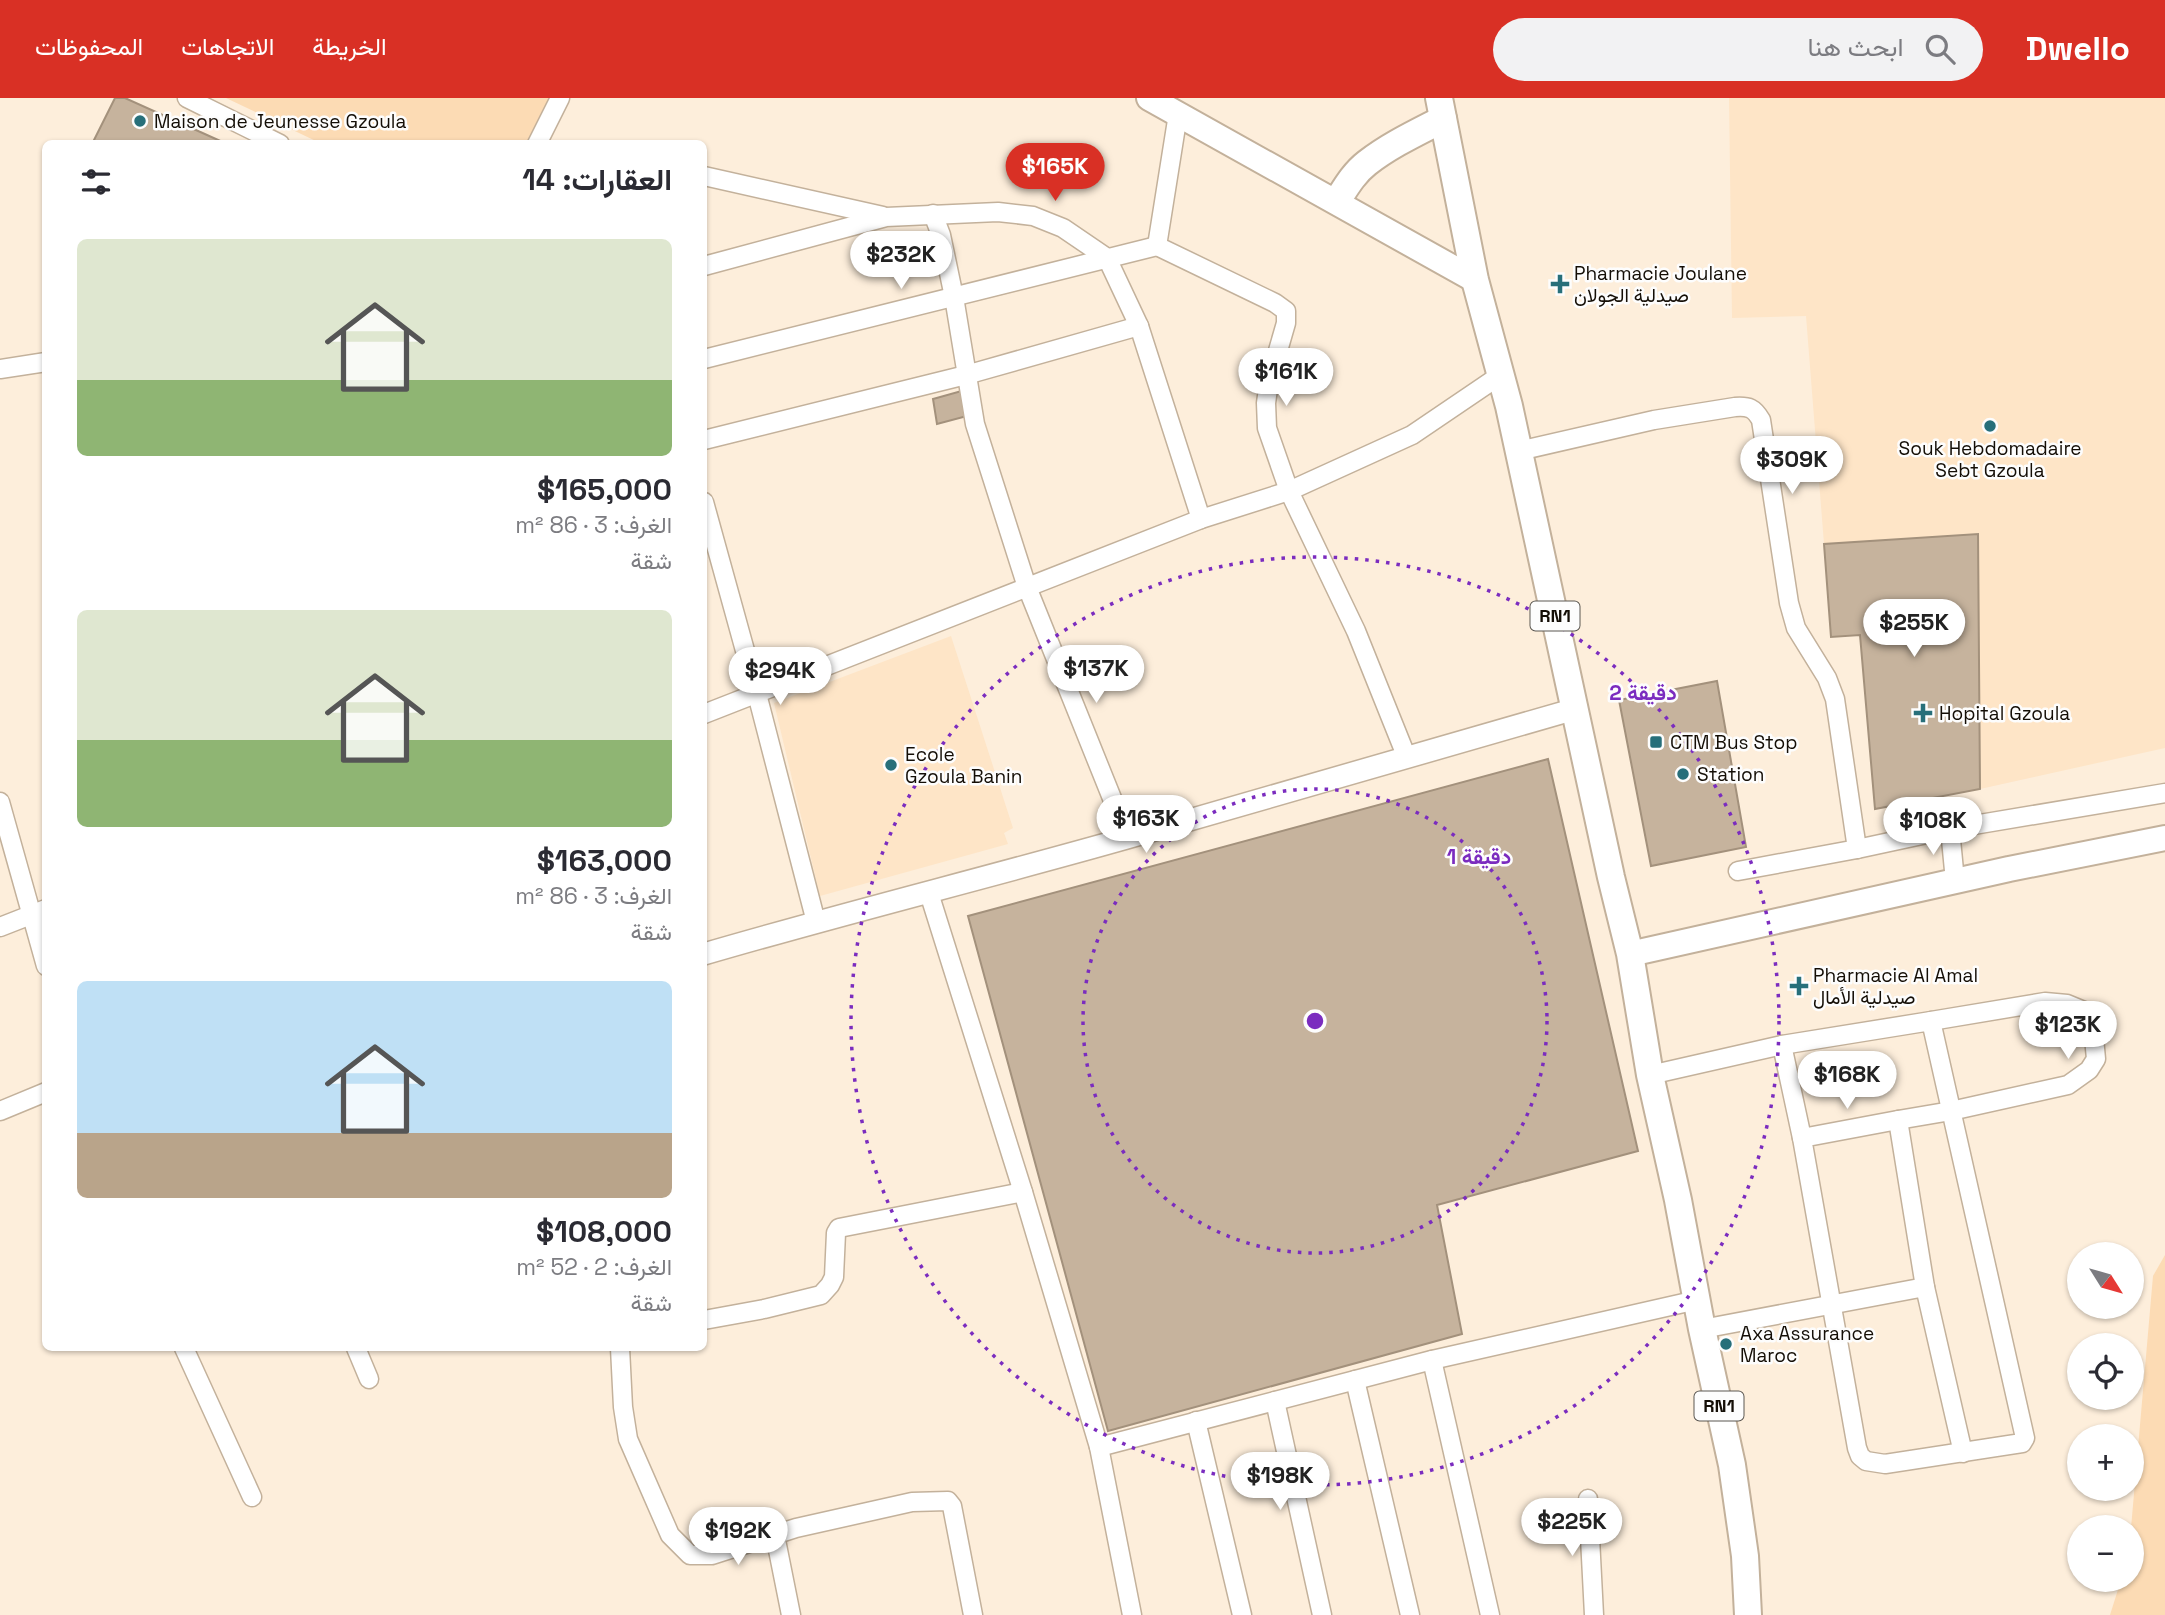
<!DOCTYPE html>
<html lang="ar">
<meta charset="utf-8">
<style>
:root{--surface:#fff;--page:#f2f2f3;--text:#2b2b33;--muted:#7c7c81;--accent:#d93025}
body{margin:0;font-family:"Space Grotesk",Vazirmatn,sans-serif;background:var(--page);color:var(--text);direction:rtl;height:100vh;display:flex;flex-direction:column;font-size:26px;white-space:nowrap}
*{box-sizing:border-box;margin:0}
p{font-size:23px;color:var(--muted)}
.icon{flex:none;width:38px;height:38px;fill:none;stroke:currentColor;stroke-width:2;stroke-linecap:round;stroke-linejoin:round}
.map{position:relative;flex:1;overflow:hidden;direction:ltr}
.details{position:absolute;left:42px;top:42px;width:665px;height:1211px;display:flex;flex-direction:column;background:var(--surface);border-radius:10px;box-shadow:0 2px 5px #0004;direction:rtl}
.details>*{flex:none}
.needle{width:46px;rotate:127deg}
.controls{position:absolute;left:2067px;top:1144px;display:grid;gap:14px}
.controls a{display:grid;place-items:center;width:77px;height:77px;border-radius:50%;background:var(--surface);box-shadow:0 2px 5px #0004;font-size:35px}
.price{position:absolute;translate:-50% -60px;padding:0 16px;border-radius:24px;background:#fff;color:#222;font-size:23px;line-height:46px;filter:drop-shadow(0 2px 4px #0008)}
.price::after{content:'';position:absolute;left:50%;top:42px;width:21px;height:16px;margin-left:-10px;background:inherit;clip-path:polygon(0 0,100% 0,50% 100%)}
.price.current{background:var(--accent);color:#fff}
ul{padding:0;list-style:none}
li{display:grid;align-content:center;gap:14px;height:371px;padding:0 35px}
li span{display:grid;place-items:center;height:217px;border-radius:10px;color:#555}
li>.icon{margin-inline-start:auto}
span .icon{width:126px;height:126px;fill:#fffc;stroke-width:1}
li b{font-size:30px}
h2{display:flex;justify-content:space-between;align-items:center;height:84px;padding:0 35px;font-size:30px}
header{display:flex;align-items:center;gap:42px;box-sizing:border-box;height:98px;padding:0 35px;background:var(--accent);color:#fff}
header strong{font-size:33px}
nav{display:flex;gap:38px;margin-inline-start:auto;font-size:24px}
.search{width:490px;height:63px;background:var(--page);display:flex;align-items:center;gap:18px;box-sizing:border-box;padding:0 24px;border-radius:38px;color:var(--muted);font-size:26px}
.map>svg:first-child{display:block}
.built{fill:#fee5c7}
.green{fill:#fcdbb4}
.building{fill:#c6b39d;stroke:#a3917c;stroke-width:2}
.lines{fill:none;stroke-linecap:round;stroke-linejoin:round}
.minor-casing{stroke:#c3b19b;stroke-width:21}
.tertiary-casing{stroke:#c3b19b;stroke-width:24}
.secondary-casing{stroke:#c3b19b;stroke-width:28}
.primary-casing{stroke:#c3b19b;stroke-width:30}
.minor{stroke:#fff;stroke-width:18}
.tertiary{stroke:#fff;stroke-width:21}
.secondary{stroke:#fff;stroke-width:24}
.primary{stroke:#fff;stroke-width:26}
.ring{fill:none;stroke:#7b2cbf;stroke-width:3.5;stroke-dasharray:3.5 7}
.poi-dot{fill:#276f7a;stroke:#fdfdfd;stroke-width:2.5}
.labels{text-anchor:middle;stroke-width:5;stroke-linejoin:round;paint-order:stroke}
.shield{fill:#fdfdfd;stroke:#5a5650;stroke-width:2}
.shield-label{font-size:18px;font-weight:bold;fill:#140e06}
.poi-label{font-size:19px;fill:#140e06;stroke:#fdfdfd;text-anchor:start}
.centre{fill:#7b2cbf;stroke:#fdfdfd;stroke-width:3.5}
.ring-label{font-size:21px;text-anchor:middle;font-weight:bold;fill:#7b2cbf;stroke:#fdfdfd;stroke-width:5;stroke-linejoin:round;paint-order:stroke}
</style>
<header>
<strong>Dwello</strong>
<div class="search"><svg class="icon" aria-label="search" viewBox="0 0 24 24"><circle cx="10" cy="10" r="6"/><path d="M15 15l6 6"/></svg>ابحث هنا</div>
<nav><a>الخريطة</a><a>الاتجاهات</a><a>المحفوظات</a></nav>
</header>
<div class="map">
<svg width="2165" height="1517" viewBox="0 0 2165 1517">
<rect width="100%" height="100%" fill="#fdeedb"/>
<!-- built -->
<g class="built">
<polygon points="1729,0 2165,0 2165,650 1980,691 1978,436 1824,446 1806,218 1732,220"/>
<polygon points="951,538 1013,730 1004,735 1008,746 820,798 774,605"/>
</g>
<!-- green -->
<g class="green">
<polygon points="226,0 551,0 529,46 320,45"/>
<polygon points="2165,1157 2165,1517 2110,1517 2121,1482 2132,1482 2131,1430 2153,1178"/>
</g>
<!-- building -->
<g class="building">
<polygon points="115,0 125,0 227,46 92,46"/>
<polygon points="965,292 967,318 937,326 933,301"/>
<polygon points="1978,436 1980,691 1875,711 1860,537 1831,539 1824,446"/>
<polygon points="1717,583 1746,749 1651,768 1619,602"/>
<polygon points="1548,661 1638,1053 1437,1107 1462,1236 1108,1333 968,818"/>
</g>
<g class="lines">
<defs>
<g id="minor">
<polyline points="187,0 280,46"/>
<polyline points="1178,16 1157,148 1275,205 1286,213 1286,225 1269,284 1266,305 1267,330 1289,393 1356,533 1407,660"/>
<polyline points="537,46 560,0"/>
<polyline points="704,78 883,118"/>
<polyline points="933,116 941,137 954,199 975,326 1027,489 1128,740"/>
<polyline points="704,168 886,119 998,114 1033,118 1063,130 1107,160 1139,228 1201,421"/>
<polyline points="704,261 1157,148"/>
<polyline points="0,271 46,264"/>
<polyline points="704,342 966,277 1139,228"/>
<path d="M1519 353 1654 322 1735 309C1749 308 1754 310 1761 322L1789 505 1796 530 1827 580 1835 601 1857 751"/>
<polyline points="704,404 757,596 816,824"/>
<polyline points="704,616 1201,421 1289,393 1412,337 1502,276"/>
<polyline points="0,704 46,868"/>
<polyline points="1950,731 1955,783"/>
<polyline points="1738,773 1857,751 1950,731 2165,695"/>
<polyline points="929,795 1023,1094 1099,1349 1132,1517"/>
<polyline points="0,829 46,811"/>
<polyline points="1782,947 1802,1040"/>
<polyline points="1650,977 1782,947 1931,923 2025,1340 2022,1345 1885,1366 1866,1363 1860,1358 1857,1350 1802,1040 1898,1022 1925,1189"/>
<polyline points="0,1013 46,994"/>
<polyline points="1898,1022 1951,1013 2068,987 2089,972 2096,961 2093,929 2084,913 2067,906 2045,904 1931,923"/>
<polyline points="704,1222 764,1211 821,1197 830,1187 834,1179 836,1135 839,1130 1023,1094"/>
<polyline points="1702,1231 1925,1189 1963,1355"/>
<polyline points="184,1250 252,1399"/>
<polyline points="356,1250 369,1281"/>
<polyline points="620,1250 623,1309 628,1341 670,1437 690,1457 712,1457 796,1430 912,1404 948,1403 952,1408 973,1517"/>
<polyline points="1432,1262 1490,1517"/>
<polyline points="1355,1282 1410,1517"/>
<polyline points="1275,1303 1322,1517"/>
<polyline points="1196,1323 1242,1517"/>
<polyline points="1099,1349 1432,1262 1697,1202"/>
<polyline points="1588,1401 1594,1517"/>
<polyline points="775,1437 791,1517"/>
</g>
<path id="tertiary" d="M704 856C844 815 986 780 1127 740 1277 698 1426 654 1575 611"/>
<g id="secondary">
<polyline points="1149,0 1475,182"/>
<polyline points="1630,856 2009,771 2165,740"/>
</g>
<g id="primary">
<polyline points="1439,0 1475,182 1509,308 1611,779 1630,856 1650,977 1678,1102 1702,1231 1732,1367 1745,1458 1748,1517"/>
<path d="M1337 103C1346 89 1354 75 1367 65 1390 47 1418 34 1443 21"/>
</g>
</defs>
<!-- minor casing -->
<use href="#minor" class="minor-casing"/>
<!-- tertiary casing -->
<use href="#tertiary" class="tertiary-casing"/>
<!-- secondary casing -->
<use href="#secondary" class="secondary-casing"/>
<!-- primary casing -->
<use href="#primary" class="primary-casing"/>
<!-- minor -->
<use href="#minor" class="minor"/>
<!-- tertiary -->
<use href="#tertiary" class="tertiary"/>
<!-- secondary -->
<use href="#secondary" class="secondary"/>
<!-- primary -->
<use href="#primary" class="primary"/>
</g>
<!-- distance rings -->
<g class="ring">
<circle cx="1315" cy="923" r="232"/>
<circle cx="1315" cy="923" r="464"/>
</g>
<!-- markers -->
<g class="poi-dot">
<circle cx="140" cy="23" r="7"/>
<path d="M1556.5 175.5h7v7h7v7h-7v7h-7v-7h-7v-7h7z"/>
<circle cx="1990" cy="328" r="7"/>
<path d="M1919.5 604.5h7v7h7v7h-7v7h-7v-7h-7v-7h7z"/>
<rect x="1649" y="637" width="14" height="14" rx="3.5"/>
<circle cx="891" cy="667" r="7"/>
<circle cx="1683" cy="676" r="7"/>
<path d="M1795.5 877.5h7v7h7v7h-7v7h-7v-7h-7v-7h7z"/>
<circle cx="1726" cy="1246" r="7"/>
</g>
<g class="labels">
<!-- shield labels -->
<g class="shield">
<rect x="1530.5" y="503.5" width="49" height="29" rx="5"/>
<rect x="1694.5" y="1293.5" width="49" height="29" rx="5"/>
</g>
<g class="shield-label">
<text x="1555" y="524">RN1</text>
<text x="1719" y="1314">RN1</text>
</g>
<!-- poi labels -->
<g class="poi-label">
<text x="154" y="30">Maison de Jeunesse Gzoula</text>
<text x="1574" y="182">Pharmacie Joulane<tspan x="1574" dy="22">صيدلية الجولان</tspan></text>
<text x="1990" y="357" text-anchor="middle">Souk Hebdomadaire<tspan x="1990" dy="22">Sebt Gzoula</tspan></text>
<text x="1939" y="622">Hopital Gzoula</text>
<text x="1670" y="651">CTM Bus Stop</text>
<text x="905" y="663">Ecole<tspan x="905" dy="22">Gzoula Banin</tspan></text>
<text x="1697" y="683">Station</text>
<text x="1813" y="884">Pharmacie Al Amal<tspan x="1813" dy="22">صيدلية الأمال</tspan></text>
<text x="1740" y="1242">Axa Assurance<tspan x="1740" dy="22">Maroc</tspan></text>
</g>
</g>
<circle cx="1315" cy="923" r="10" class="centre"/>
<g class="ring-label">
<text x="1643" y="602">2 دقيقة</text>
<text x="1479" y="766">1 دقيقة</text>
</g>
</svg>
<div class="controls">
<a><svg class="needle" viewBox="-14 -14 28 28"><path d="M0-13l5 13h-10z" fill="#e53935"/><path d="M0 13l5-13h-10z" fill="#7c7c81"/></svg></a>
<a><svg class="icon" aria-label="locate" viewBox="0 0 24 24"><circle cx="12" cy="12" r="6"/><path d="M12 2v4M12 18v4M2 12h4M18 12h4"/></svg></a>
<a>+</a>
<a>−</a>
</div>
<b class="price current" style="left:1055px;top:105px">$165K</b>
<b class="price" style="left:901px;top:193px">$232K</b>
<b class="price" style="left:1286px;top:310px">$161K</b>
<b class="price" style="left:1792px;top:398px">$309K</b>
<b class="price" style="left:1914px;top:561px">$255K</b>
<b class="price" style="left:1096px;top:607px">$137K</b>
<b class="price" style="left:780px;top:609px">$294K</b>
<b class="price" style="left:1146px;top:757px">$163K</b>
<b class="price" style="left:1933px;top:759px">$108K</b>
<b class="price" style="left:2068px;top:963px">$123K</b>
<b class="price" style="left:1847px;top:1013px">$168K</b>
<b class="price" style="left:1280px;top:1414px">$198K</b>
<b class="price" style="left:1572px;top:1460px">$225K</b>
<b class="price" style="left:738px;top:1469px">$192K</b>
<section class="details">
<h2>العقارات: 14<svg class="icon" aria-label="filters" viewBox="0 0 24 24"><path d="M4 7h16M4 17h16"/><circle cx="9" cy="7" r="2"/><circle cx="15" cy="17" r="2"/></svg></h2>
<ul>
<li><span style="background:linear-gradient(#dfe7d0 65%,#8fb573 0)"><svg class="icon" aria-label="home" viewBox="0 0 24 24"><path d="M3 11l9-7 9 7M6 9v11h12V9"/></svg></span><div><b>$165,000</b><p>الغرف: 3 · 86 m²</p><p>شقة</p></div></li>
<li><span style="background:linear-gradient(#dfe7d0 60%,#8fb573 0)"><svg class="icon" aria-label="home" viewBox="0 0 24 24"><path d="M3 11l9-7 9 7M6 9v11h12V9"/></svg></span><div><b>$163,000</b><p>الغرف: 3 · 86 m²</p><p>شقة</p></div></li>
<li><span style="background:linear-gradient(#bfe0f5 70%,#b9a48a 0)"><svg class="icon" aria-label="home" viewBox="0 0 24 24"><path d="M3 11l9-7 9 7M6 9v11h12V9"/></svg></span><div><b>$108,000</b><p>الغرف: 2 · 52 m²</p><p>شقة</p></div></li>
</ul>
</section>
</div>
